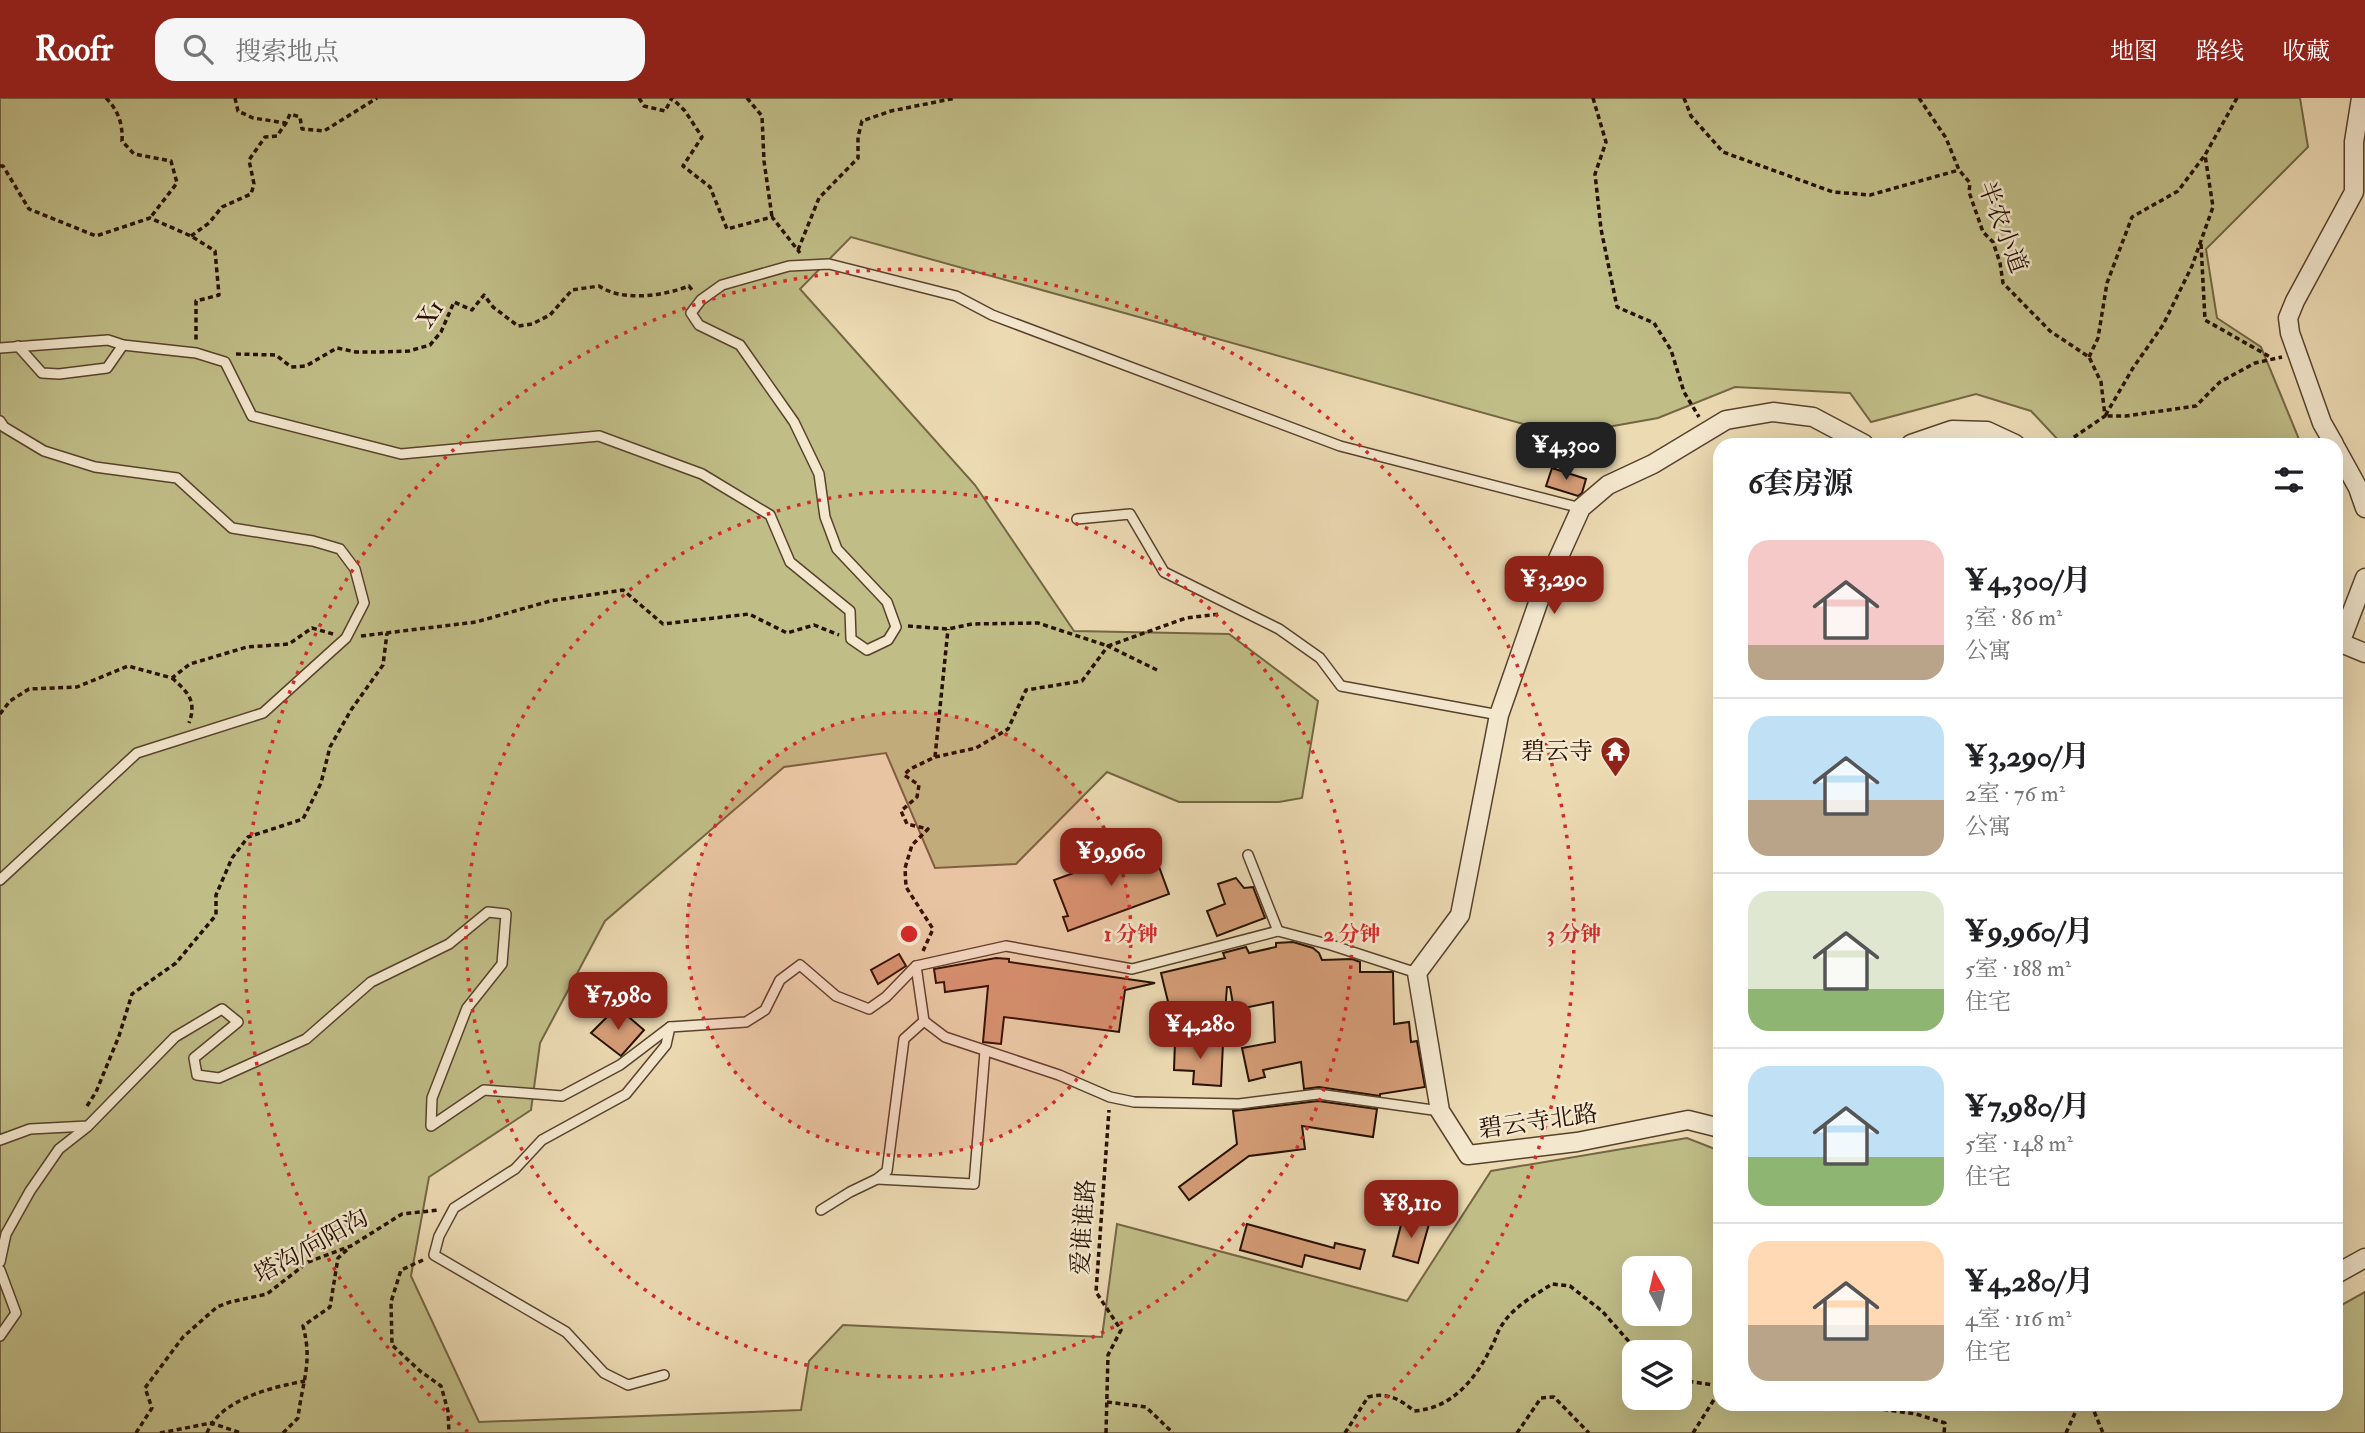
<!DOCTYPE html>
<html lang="zh">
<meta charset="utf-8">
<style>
:root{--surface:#fff;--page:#f6f6f6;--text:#202124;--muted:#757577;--line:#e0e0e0;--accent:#8f2418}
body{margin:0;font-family:"IM FELL Double Pica","Noto Serif SC",serif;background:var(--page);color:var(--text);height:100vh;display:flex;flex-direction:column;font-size:26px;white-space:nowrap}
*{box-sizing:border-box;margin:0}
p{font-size:23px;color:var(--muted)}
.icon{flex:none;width:38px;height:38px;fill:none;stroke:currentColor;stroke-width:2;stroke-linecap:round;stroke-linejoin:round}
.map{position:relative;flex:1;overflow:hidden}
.drawer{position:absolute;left:1713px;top:340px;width:630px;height:973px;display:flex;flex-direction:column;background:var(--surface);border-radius:21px;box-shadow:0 7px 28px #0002}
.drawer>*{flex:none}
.needle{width:46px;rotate:352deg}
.tools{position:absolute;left:1622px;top:1158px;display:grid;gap:14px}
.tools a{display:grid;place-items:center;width:70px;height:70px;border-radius:14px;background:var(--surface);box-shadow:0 7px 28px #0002;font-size:35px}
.price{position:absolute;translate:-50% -60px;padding:0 16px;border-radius:14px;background:var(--accent);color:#fff;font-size:23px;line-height:46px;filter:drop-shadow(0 2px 4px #0008)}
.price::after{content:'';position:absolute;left:50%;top:42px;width:21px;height:16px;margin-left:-10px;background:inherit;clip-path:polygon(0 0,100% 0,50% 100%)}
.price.selected{background:#222;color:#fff}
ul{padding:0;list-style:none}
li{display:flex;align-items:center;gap:21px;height:175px;padding:0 35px}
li+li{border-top:2px solid var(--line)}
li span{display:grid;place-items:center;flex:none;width:196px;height:140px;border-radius:21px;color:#555}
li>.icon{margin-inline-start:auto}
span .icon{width:84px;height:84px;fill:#fffc;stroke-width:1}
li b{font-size:30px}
h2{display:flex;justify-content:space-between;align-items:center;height:84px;padding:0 35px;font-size:30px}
header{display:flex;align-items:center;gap:42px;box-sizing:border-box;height:98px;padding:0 35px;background:var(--accent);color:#fff}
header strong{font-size:33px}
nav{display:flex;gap:38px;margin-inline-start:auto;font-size:24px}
.search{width:490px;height:63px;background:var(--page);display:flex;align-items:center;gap:18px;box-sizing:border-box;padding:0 24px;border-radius:21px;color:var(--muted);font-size:26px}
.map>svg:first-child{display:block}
.green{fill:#c0bd87;stroke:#746644;stroke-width:2;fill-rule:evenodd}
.building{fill:#d59d77;stroke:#271000;stroke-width:2}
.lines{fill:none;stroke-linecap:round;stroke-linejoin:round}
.lane-casing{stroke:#58422d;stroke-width:12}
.street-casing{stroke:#58422d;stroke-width:21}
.path{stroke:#271000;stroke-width:3.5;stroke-dasharray:5 3.5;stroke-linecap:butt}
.lane{stroke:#f3e7ce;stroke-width:9}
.street{stroke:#f3e7ce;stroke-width:18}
.ring{fill:none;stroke:#d62828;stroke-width:3.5;stroke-dasharray:3.5 7}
.labels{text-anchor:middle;stroke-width:5;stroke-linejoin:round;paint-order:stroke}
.street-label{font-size:24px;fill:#271000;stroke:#f3e7ce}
.poi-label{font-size:24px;fill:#271000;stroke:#f3e7ce;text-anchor:end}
.centre{fill:#d62828;stroke:#f3e7ce;stroke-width:3.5}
.ring-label{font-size:21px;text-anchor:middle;font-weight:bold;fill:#d62828;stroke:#f3e7ce;stroke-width:5;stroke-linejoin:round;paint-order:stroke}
</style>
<header>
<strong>Roofr</strong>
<div class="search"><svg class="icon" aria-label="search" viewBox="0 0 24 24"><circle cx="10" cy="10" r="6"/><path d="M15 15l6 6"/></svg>搜索地点</div>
<nav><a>地图</a><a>路线</a><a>收藏</a></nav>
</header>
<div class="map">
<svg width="2365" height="1335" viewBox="0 0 2365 1335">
<rect width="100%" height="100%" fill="#ecdab3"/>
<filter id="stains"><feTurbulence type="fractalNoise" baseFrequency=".00286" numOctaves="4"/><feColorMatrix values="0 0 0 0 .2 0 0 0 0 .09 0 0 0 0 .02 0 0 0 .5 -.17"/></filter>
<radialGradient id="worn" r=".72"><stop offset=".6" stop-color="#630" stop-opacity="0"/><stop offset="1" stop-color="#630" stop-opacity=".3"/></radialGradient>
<!-- green -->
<path class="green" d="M0 0H2300L2308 49 2206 151 2217 220 2261 249 2301 346H2062L2031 313 1976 296 1871 324 1850 295 1735 289 1658 320 1563 337 851 139 800 191 975 387 1074 533 1229 536 1318 603 1302 700 1279 704H1179L1107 674 1016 766 935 770 886 655 784 669 605 823 540 945 531 1012 429 1079 411 1178 479 1324 801 1312 809 1263 843 1227 1102 1239 1117 1126 1407 1203 1491 1073 1687 1040 1720 1053V1306H2336V1210L2365 1194V1335H0ZM1634 1171H1680V1216H1634ZM1634 1255H1680V1300H1634Z"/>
<!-- building -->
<g class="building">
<polygon points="1552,370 1586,381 1582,395 1578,398 1546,388"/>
<polygon points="1151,747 1169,796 1068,833 1063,819 1068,818 1054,782"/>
<polygon points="1236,780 1244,790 1253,789 1265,820 1217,838 1207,813 1225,806 1218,786"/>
<polygon points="1293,844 1313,850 1319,855 1322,862 1352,861 1360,864 1360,874 1393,874 1394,926 1409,924 1411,944 1417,943 1425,989 1380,996 1380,998 1319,989 1304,991 1301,964 1263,972 1265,979 1249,983 1242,950 1275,944 1273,904 1234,912 1230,889 1227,889 1225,914 1181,924 1171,916 1161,875 1225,860 1223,855 1246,849 1249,855 1276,849 1276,845"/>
<polygon points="899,856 906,868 878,886 871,872"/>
<polygon points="996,860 1009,861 1009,864 1155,885 1125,892 1119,934 1004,919 1001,946 983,944 988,888 945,894 944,884 936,885 934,871"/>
<polygon points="617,909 644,932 621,958 591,935"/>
<polygon points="1175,943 1223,945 1221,988 1193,986 1194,973 1174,972"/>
<polygon points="1318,1003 1377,1011 1373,1039 1302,1028 1305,1051 1249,1058 1189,1102 1179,1089 1237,1046 1233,1013"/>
<polygon points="1403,1119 1429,1126 1418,1165 1393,1158"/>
<polygon points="1247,1126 1334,1150 1335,1145 1365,1152 1360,1171 1305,1157 1302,1169 1240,1152"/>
</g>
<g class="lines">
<defs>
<g id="lane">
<polyline points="18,248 42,275 59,276 107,270 123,247"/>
<polyline points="0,250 108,242 123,247 196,255 225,264 252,318 401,356 599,338 702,376 770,417 790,464 850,513 851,541 867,552 888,542 896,529 887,504 837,451 825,419 819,376 794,324 740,247 699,227 691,215 701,202 722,187 789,168 829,166 956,198 992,217 1340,348 1581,410"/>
<polyline points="0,323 4,329 44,353 95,369 177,380 232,430 313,443 340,451 355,471 364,505 346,540 263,615 137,655 0,782"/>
<polyline points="1077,421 1130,416 1164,474 1279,531 1320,560 1341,588 1499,617"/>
<polyline points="1248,757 1278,833"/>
<polyline points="924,923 945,939 1059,977 1110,999 1134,1004 1239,1006 1318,996 1440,1013"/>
<polyline points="0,1042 30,1031 88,1028 175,939 222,911 238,924 194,960 197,977 219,980 306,941 371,884 449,846 488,814 506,816 502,866 467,910 432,1000 431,1028 484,992 562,998 620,967 670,929 746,924 765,912 780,882 800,867 836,898 869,911 886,899 916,868 1006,848 1132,871 1278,833 1331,847 1417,875"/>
<polyline points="877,1081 974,1086 985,953"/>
<polyline points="821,1112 850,1094 877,1081 887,1073 904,941 924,923 916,868"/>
<polyline points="0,1164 6,1136 30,1093 59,1051 87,1029"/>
<polyline points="0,1172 16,1215 0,1238"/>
<polyline points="664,1277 628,1287 604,1275 566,1234 434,1157 439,1138 454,1110 515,1071 542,1042 626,996 666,947 670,929"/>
</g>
<g id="street">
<polyline points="1911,346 1952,332 1987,333 2015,346"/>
<polyline points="2334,346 2322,325 2290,235 2288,220 2295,203 2354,94 2354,44 2361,0"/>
<polyline points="2336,350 2358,390 2365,410"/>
<polyline points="2336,543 2365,555"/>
<polyline points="2340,545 2365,480"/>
<polyline points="1720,1030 1688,1022 1577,1044 1468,1057 1440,1013 1417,875 1460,817 1499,617 1538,505 1581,410 1608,387 1653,366 1726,322 1773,314 1813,319 1864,346"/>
<polyline points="2336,1176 2365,1160"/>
</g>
</defs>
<!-- lane casing -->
<use href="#lane" class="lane-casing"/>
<!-- street casing -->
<use href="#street" class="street-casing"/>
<!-- path -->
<g class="path">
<path d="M106 0C118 12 123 26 122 43L134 56 171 63 177 85 150 120"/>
<polyline points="235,0 238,13 253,20 286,25 290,16 300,19 302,31 324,33 377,0"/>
<polyline points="639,0 644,8 665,13 672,0 685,13 702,39 683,68 710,89 727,131 772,119 800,155"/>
<polyline points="747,0 762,18 764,63 772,119"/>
<polyline points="1593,0 1606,44 1595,76 1601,131 1617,209 1654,225 1671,252 1684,294 1699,319"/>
<polyline points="1684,0 1691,18 1723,54 1833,94 1870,97 1959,72"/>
<polyline points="1919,0 1946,40 1959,72 1970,85 1969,94 1983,134 1993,144 2000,165 2003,185 2050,233 2089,259 2101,284 2105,318 2064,346"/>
<polyline points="2237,0 2205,57 2213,109 2192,168 2163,227 2133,270 2105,318 2126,318 2196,308 2220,284 2255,265 2282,259"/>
<polyline points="0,68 3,68 29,111 96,138 150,120 191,138 215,153 219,197 196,203 196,242"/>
<polyline points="191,138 209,125 222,109 251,96 254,86 249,62 265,39 277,38 286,25"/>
<polyline points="2201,146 2205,222 2272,260"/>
<polyline points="798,152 819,100 858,60 858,39 862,23 891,13 956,0"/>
<path d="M236 256 276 257 291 269 306 268 337 250 356 254H378L409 253 430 247 441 234 454 204 472 212 484 197 493 209 518 228 532 226 550 217 572 192 599 188C623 204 663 198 689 188L692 192"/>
<polyline points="2089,259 2098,240 2107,185 2132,119 2178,93 2205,57"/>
<polyline points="908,528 948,531 972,526 1038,525 1108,548 1186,520 1220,516"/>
<polyline points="361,538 476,524 550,503 623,492 663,526 749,516 787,535 814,527 839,537"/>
<path d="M172 580C188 594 197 603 189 625"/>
<polyline points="0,616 10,603 29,591 77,589 128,568 172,580 190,566 247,549 289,546 312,530 333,536"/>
<polyline points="935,659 976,650 1008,631 1026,592 1082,583 1108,548 1157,572"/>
<polyline points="923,853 933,831 906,789 905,770 912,747 928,731 907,726 901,713 917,699 919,687 904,677 910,671 935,659 948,531"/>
<polyline points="87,1008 96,994 119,938 132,896 176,865 216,817 216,797 232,760 248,739 303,721 321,685 330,649 351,612 383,567 387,535"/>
<polyline points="423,1162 401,1172 391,1204 392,1247 420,1273 441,1288 448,1313 449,1335"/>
<polyline points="1680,1282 1720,1288"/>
<polyline points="1107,1304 1146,1309 1173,1335"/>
<polyline points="1877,1306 1881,1311 1916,1316 1945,1325 1944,1335"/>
<polyline points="2091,1306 2103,1335"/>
<polyline points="136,1335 152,1310 145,1290 183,1239 217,1209 230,1204 267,1196 308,1164 351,1148 402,1116 439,1112"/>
<polyline points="160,1335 211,1325 241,1335"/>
<path d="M207 1335C220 1301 273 1289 305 1283"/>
<path d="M283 1335 298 1320C302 1284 313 1265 303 1228L330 1209 338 1160 349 1150"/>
<polyline points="1106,1335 1108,1257 1121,1232 1096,1194 1109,1012"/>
<path d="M1345 1335 1368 1299C1387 1294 1400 1301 1414 1313 1454 1310 1476 1280 1493 1246 1496 1240 1498 1232 1502 1227 1513 1209 1535 1197 1552 1186L1570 1188 1602 1213 1639 1255"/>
<polyline points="1517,1335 1541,1300 1554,1299 1589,1335"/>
<polyline points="1693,1335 1720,1292"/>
<polyline points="2066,1335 2079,1306"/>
</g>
<!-- lane -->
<use href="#lane" class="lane"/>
<!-- street -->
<use href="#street" class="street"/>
</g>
<!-- distance rings -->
<circle cx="909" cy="836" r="222" fill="#d62828" fill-opacity=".12"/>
<g class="ring">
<circle cx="909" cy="836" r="222"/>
<circle cx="909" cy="836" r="443"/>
<path d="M468 1334A665 665 0 1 1 1350 1334"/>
</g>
<!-- icons -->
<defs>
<symbol id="temple-pin" viewBox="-11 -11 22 30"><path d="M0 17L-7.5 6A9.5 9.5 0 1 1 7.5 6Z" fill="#8f2418" stroke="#f3e7ce"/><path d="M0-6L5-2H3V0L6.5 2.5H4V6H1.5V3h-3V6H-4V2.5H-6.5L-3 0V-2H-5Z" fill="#fff"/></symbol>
</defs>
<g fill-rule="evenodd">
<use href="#temple-pin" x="1598" y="636" width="35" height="47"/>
</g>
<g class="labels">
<!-- street labels -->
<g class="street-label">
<text transform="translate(2003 129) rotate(69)" y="8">半农小道</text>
<text transform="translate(430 216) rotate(-56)" y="8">X1</text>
<text transform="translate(1538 1023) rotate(-8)" y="8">碧云寺北路</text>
<text transform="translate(1083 1129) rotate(-86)" y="8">爱谁谁路</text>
<text transform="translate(311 1148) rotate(-29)" y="8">塔沟/向阳沟</text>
</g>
<!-- poi labels -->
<g class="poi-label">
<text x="1593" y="661">碧云寺</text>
</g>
</g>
<circle cx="909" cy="836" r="10" class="centre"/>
<g class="ring-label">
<text x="1131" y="843">1 分钟</text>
<text x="1352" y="843">2 分钟</text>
<text x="1574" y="843">3 分钟</text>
</g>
<rect width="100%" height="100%" filter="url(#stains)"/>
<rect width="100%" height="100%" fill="url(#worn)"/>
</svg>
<div class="tools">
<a><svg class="needle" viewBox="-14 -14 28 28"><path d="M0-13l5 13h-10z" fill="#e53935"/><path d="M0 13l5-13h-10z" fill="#757577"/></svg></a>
<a><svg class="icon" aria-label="layers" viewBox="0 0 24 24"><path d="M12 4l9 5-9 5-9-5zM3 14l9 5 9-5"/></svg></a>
</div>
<b class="price selected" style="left:1566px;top:384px">¥4,300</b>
<b class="price" style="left:1554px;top:518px">¥3,290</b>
<b class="price" style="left:1111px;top:790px">¥9,960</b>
<b class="price" style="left:618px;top:934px">¥7,980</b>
<b class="price" style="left:1200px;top:963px">¥4,280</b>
<b class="price" style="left:1411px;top:1142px">¥8,110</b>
<section class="drawer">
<h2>6套房源<svg class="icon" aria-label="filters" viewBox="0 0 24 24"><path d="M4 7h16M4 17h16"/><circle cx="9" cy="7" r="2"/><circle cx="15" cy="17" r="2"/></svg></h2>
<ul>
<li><span style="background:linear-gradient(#f6c9c9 75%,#b9a48a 0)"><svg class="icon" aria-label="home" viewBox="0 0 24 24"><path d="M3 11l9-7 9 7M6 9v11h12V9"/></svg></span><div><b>¥4,300/月</b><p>3室 · 86 m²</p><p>公寓</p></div></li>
<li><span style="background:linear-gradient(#bfe0f5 60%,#b9a48a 0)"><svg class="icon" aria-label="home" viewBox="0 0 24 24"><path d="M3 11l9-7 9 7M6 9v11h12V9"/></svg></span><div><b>¥3,290/月</b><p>2室 · 76 m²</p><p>公寓</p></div></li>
<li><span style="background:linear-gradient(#dfe7d0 70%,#8fb573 0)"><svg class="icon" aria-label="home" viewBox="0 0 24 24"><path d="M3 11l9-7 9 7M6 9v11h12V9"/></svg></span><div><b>¥9,960/月</b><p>5室 · 188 m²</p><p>住宅</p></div></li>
<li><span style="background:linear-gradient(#bfe0f5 65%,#8fb573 0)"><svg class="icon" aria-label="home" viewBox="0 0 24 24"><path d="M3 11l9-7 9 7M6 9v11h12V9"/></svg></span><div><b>¥7,980/月</b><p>5室 · 148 m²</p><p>住宅</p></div></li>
<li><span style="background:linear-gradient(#ffd9b3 60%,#b9a48a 0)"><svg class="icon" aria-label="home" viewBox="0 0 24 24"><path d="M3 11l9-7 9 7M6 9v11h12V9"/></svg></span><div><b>¥4,280/月</b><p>4室 · 116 m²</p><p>住宅</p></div></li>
</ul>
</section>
</div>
